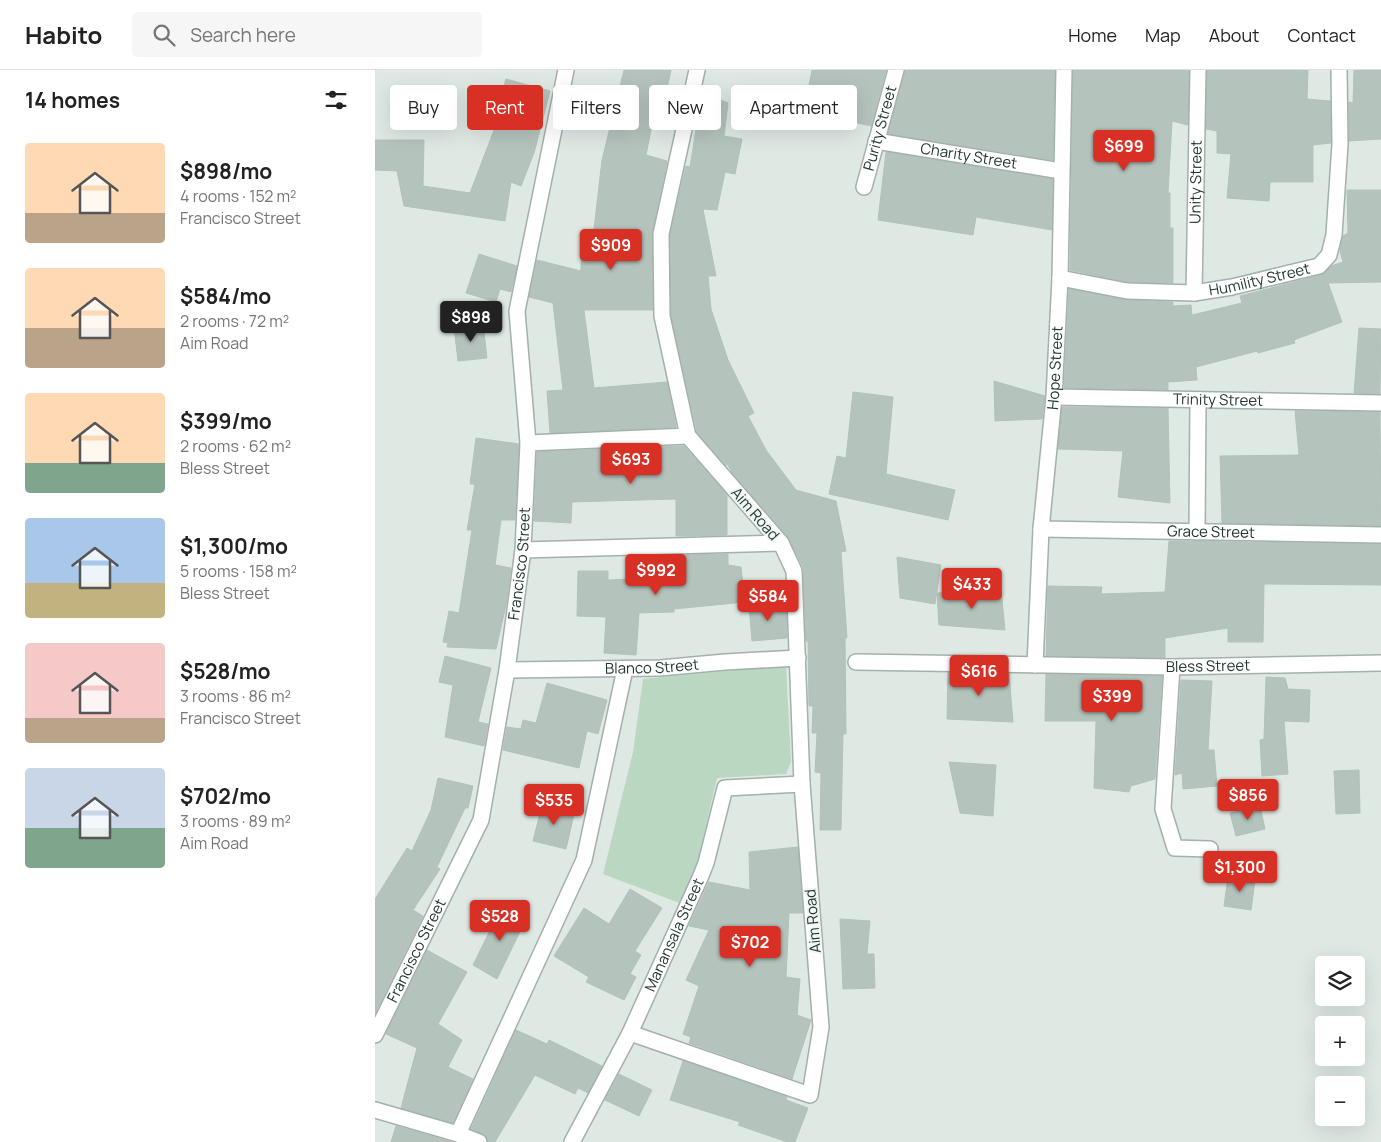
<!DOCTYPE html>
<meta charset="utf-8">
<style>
:root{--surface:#fff;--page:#f6f6f6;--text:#222;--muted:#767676;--line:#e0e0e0;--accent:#d93025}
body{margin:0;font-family:Manrope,sans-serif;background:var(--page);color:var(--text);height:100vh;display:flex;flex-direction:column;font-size:19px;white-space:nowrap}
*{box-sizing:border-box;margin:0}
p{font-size:16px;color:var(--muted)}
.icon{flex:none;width:28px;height:28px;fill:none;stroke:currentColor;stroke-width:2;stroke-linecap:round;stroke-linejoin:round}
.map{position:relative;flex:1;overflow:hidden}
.details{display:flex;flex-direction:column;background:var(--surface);width:375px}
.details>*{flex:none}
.banner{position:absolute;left:15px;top:15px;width:475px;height:45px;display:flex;gap:10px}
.controls{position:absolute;left:940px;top:886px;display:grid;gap:10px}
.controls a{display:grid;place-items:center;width:50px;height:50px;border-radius:5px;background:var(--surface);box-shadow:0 5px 20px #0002;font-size:25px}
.price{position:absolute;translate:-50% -42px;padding:0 11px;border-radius:5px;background:var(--accent);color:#fff;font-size:16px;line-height:32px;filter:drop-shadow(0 1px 2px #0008)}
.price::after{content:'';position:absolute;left:50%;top:30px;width:15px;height:11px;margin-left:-8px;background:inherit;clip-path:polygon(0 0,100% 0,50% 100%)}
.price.active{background:#222;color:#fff}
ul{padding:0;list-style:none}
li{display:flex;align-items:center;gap:15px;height:125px;padding:0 25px}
li span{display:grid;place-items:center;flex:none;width:140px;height:100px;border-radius:5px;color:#555}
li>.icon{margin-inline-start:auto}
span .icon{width:60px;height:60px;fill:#fffc;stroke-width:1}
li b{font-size:21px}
h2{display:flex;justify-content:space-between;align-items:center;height:60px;padding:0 25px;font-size:21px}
.pill{padding:0 18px;border-radius:5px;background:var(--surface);box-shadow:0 5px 20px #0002;font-size:18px;line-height:45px}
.pill.active{background:var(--accent);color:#fff}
header{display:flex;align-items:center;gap:30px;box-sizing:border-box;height:70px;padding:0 25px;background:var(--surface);border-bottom:1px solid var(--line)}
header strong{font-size:24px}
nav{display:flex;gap:28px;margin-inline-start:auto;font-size:18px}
.search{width:350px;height:45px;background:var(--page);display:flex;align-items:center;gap:12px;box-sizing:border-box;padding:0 18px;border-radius:5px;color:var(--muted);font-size:19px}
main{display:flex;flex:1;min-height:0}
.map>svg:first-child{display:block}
.green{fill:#bad8c1}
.building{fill:#b5c3bd;stroke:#b2c2bb}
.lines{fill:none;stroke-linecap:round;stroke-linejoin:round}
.street-casing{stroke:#a3b0ab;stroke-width:18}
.street{stroke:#fff;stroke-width:15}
.labels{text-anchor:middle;stroke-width:4;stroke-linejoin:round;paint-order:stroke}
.street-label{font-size:15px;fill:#223731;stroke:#eff6f2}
</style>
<header>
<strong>Habito</strong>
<div class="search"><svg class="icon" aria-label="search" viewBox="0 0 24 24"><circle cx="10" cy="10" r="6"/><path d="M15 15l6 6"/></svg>Search here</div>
<nav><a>Home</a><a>Map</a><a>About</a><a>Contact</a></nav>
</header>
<main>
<section class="details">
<h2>14 homes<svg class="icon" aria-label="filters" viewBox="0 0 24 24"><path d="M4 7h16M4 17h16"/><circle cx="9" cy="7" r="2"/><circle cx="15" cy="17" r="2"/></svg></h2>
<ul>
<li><span style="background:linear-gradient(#ffd9b3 70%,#b9a48a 0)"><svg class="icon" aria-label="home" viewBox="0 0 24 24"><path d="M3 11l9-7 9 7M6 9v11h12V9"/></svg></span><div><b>$898/mo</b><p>4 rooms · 152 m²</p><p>Francisco Street</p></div></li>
<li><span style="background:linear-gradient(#ffd9b3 60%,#b9a48a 0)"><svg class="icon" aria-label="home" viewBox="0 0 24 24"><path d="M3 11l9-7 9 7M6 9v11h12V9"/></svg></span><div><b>$584/mo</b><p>2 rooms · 72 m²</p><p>Aim Road</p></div></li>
<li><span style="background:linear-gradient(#ffd9b3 70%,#7fa58c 0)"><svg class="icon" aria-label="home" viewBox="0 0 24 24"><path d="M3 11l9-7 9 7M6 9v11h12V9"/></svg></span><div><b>$399/mo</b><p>2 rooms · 62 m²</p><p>Bless Street</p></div></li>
<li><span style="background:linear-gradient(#a9c7e8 65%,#c2b280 0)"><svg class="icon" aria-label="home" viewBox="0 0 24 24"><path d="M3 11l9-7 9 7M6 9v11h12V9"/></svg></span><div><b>$1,300/mo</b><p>5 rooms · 158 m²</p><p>Bless Street</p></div></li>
<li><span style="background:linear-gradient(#f6c9c9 75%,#b9a48a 0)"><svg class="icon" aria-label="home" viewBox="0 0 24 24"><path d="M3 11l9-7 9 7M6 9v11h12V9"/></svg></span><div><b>$528/mo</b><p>3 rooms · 86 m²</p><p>Francisco Street</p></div></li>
<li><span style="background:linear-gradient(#c9d6e8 60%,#7fa58c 0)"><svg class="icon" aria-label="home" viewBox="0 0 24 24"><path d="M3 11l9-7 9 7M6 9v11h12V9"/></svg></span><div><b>$702/mo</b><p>3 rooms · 89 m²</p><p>Aim Road</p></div></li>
</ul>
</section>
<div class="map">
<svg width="1006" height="1072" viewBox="0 0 1006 1072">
<rect width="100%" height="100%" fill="#dfe9e4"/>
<!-- green -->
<polygon class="green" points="411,595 416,692 411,704 342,708 323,790 307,834 228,804 258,682 268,609"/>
<!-- building -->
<g class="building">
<polygon points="249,0 296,0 290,28 283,25 271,85 292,91 277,164 278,240 209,240 219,318 292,312 301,357 175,363 172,321 188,320 178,233 154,227 162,190 206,201 206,164 219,159 227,90"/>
<polygon points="437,0 511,0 496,56 429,41"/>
<polygon points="530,0 680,0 678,90 513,64"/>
<polygon points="698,0 814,0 813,55 797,51 793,123 795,123 795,158 798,158 798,213 753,212 695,200"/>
<polygon points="832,0 933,0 932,29 955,31 956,73 938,75 938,112 895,112 894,131 852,128 856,84 842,83 842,61 831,59"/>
<polygon points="979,0 1006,0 1006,69 974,71 974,32 978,33"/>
<polygon points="131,9 175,21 159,83 146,116 136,112 130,151 29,136 22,101 0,100 0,70 49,70 48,116 95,123 124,47 120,45"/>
<polygon points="327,22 353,33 349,66 367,69 360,104 350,102 342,140 328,139 341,206 333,206 336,239 353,290 379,343 373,346 391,380 421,420 461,431 471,481 466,482 472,568 470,568 471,664 468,664 466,760 445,760 446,703 440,702 442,663 437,663 438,636 434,636 433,571 431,571 428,497 413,467 358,404 351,392 351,396 322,362 296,245 295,165 311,96 315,97"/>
<polygon points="511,82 678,109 677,160 601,147 598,165 503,150"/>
<polygon points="972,120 1006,120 1006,212 953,213 967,252 919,270 920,273 883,283 882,281 821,297 822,310 793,312 793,320 689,318 694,219 750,230 798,232 798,236 816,235 817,245 867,233 865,226 946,205 956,196 968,192 965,181 968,166 973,163"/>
<polygon points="104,184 142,196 136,222 125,219 121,232 91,223"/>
<polygon points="108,254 112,288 83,291 79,257"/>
<polygon points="984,258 1006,259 1005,324 979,323"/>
<polygon points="619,311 670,326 667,349 620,351"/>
<polygon points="478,322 518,327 511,404 580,420 573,450 454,424 462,386 471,388"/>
<polygon points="687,337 793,338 795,433 743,427 748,381 683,379"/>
<polygon points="920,341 1005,342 1006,456 847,453 845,386 924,385"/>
<polygon points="101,368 144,374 140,450 126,450 120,495 136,498 131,535 121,579 72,577 73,573 68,572 74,541 84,543 97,460 92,460 100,414 95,414"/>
<polygon points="309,376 352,425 352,465 301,466 301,429 197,432 196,453 159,451 162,382"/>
<polygon points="794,471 1006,474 1006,515 889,514 888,572 853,572 853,558 790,568 790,588 671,586 673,516 727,517 726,524 790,522"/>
<polygon points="353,484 353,495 366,497 370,532 299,539 299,542 264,543 261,585 229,583 231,547 202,546 203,501 233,501 233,510 302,507 302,485"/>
<polygon points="522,487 566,495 560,534 525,528"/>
<polygon points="626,520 630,560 564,555 562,523"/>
<polygon points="411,533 412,568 377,571 374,536"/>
<polygon points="70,586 116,598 103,652 113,654 109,676 70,667 78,615 64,612"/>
<polygon points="573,603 634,604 638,652 572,649"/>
<polygon points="671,604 787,606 780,709 756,716 754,722 719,718 721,651 670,651"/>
<polygon points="891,607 910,608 913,619 935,620 934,652 909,651 913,704 887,706 885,670 889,669"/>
<polygon points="806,610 837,611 833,680 839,680 842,716 808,719 807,703 800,705"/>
<polygon points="172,613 232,630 223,664 212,661 204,698 128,680 132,657 146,659 148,650 161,653"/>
<polygon points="574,692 621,695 618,746 585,743"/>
<polygon points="984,700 985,743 961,744 959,701"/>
<polygon points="63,708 98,716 93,738 90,738 62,797 65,799 38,840 48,846 0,944 0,829 32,778 37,781 56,740"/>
<polygon points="168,732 200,740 191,779 158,771"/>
<polygon points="885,736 890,759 861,766 855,743"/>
<polygon points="423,777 428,843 414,843 411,907 425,909 422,945 436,950 417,1009 314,973 316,967 308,964 324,916 311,910 334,860 314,856 334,812 375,820 374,782"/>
<polygon points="853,807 880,810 876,840 849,836"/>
<polygon points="255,819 287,838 260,881 266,885 255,904 261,907 249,930 211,912 214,907 179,886 209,838 234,854"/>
<polygon points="127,836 152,847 122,909 98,895"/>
<polygon points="465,849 495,851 492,884 499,884 500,918 468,919"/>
<polygon points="52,880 92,902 63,954 87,970 73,997 98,1009 78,1053 26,1038 42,978 11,964"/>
<polygon points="141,960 172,974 174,970 227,996 213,1023 203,1018 200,1024 160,1005 120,1072 113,1072 111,1066 96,1059"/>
<polygon points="308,991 412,1027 411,1030 433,1038 420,1072 412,1072 363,1055 365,1052 295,1030"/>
<polygon points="244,1004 277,1020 264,1046 230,1030"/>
<polygon points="21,1056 77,1072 16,1072"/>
</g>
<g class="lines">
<defs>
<g id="street">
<path id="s1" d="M501 71 686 101"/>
<path id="s2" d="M489 117 521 0"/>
<path id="s3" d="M685 208 752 221 819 223 857 217 944 196 954 185 959 165 965 74 964 0"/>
<path id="s4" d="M819 223 823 0"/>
<path id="s5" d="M679 327 1006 333"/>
<polyline points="153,373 313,366"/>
<path id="s6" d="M666 459 1006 465"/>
<polyline points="822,462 823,330"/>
<polyline points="148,480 406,473"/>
<path id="s7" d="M481 592 797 597 1006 593"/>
<path id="s8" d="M660 595 666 459 679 327 685 208 689 0"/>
<polyline points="797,597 788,739 800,778 835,779"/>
<path id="s9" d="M132 600 285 598 350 592 423 588"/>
<polyline points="255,963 435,1025 446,957 427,714 419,501 406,473 313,366 287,246 286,164 322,0"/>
<path id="s10" d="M0 965 106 750 132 600 148 480 153 373 142 241 191 0"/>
<polyline points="0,1040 83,1064 104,1072"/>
<polyline points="83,1064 209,790 250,599"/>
<path id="s11" d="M197 1072 255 963 325 808 331 793 350 718 427 714"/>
</g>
</defs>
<!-- street casing -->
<use href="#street" class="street-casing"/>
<!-- street -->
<use href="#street" class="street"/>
</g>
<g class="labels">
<!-- street labels -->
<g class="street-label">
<text dy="5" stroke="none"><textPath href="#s2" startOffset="61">Purity Street</textPath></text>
<text dy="5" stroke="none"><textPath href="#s1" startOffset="94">Charity Street</textPath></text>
<text dy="5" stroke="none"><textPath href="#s4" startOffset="111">Unity Street</textPath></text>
<text dy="5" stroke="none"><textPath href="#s3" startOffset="202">Humility Street</textPath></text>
<text dy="5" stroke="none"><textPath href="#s8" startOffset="298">Hope Street</textPath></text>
<text dy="5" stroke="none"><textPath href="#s5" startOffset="164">Trinity Street</textPath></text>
<text transform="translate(380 444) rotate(49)" y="5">Aim Road</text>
<text dy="5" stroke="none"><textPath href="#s6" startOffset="170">Grace Street</textPath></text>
<text dy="5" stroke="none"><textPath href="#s10" startOffset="499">Francisco Street</textPath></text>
<text dy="5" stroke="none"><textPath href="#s9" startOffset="145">Blanco Street</textPath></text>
<text dy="5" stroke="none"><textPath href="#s7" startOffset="352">Bless Street</textPath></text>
<text transform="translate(438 851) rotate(-95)" y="5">Aim Road</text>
<text dy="5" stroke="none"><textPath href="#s11" startOffset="231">Manansala Street</textPath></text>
<text dy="5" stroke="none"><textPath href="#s10" startOffset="94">Francisco Street</textPath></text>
</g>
</g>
</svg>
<div class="controls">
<a><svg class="icon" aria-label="layers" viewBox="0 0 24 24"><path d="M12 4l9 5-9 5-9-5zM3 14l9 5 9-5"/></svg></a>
<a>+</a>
<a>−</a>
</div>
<b class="price" style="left:749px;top:102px">$699</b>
<b class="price" style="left:236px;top:201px">$909</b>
<b class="price active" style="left:96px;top:273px">$898</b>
<b class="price" style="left:256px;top:415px">$693</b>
<b class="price" style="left:281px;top:526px">$992</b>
<b class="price" style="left:597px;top:540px">$433</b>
<b class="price" style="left:393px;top:552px">$584</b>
<b class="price" style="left:604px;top:627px">$616</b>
<b class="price" style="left:737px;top:652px">$399</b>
<b class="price" style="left:873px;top:751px">$856</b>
<b class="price" style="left:179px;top:756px">$535</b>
<b class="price" style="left:865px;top:823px">$1,300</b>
<b class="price" style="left:125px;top:872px">$528</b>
<b class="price" style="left:375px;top:898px">$702</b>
<div class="banner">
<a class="pill">Buy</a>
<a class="pill active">Rent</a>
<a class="pill">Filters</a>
<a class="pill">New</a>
<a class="pill">Apartment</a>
</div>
</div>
</main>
